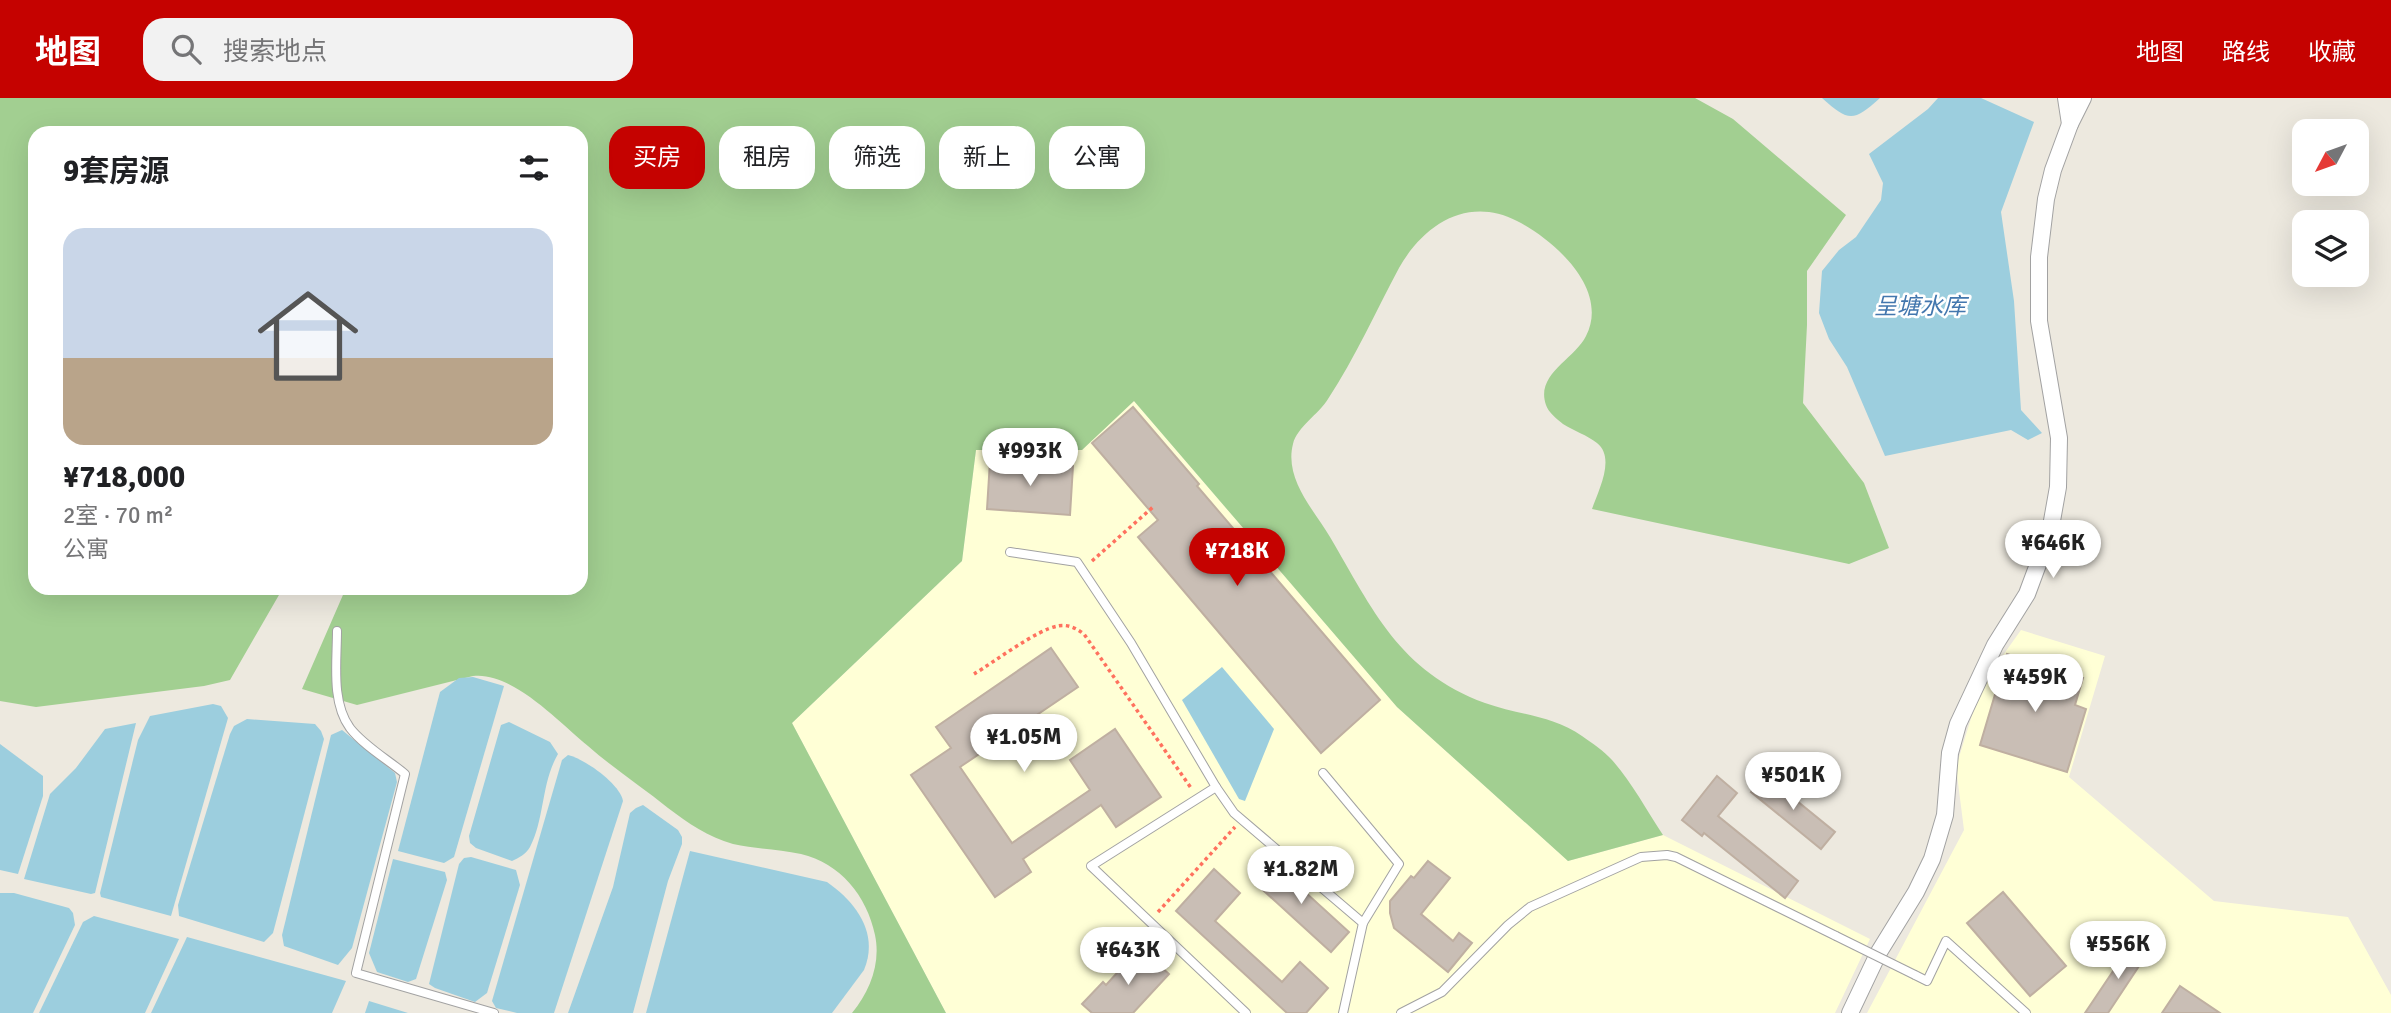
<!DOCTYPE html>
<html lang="zh">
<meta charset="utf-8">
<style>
:root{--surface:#fff;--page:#f2f2f2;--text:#202124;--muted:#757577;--line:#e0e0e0;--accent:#c50200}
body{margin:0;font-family:Signika,"Noto Sans SC",sans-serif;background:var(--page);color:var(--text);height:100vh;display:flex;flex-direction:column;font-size:26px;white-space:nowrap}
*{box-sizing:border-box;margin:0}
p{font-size:23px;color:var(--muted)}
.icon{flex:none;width:38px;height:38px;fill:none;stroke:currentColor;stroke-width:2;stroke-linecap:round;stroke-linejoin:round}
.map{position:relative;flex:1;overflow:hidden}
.details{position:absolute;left:28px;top:28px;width:560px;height:469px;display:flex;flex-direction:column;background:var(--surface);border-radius:21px;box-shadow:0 7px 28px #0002}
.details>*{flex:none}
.top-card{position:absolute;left:609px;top:28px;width:665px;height:63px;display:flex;gap:14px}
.needle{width:46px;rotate:229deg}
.fabs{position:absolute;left:2292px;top:21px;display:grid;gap:14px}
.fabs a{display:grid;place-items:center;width:77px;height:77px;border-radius:14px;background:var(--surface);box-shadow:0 7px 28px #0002;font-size:35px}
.price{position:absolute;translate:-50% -60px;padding:0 16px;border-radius:24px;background:#fff;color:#222;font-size:23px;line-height:46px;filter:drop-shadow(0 2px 4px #0008)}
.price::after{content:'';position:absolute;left:50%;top:42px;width:21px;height:16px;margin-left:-10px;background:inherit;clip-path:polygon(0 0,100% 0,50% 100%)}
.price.current{background:var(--accent);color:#fff}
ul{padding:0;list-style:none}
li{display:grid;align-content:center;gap:14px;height:371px;padding:0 35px}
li+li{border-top:2px solid var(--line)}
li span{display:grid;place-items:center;height:217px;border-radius:21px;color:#555}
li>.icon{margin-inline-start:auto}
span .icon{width:126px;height:126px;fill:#fffc;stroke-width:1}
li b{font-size:30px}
h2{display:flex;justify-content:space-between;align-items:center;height:84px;padding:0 35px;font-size:30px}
.tag{padding:0 24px;border-radius:21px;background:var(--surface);box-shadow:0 7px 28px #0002;font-size:24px;line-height:63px}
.tag.current{background:var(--accent);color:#fff}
header{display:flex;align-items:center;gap:42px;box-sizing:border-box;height:98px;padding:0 35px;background:var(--accent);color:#fff}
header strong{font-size:33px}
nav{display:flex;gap:38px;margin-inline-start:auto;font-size:24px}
.search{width:490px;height:63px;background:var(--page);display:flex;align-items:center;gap:18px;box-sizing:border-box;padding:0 24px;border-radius:21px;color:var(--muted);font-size:26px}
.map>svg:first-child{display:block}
.education{fill:#ffffd6}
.forest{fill:#a2cf91}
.water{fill:#9ccede}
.building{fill:#c9beb5;stroke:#bfafa1;stroke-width:2}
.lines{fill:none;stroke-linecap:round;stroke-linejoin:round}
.service-casing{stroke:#a2a2a2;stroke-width:10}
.minor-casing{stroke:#a2a2a2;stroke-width:18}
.path{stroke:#ff715e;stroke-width:3.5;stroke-dasharray:3.5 3.5;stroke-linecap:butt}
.service{stroke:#fff;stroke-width:8}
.minor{stroke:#fff;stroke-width:16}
.service-bridge-casing{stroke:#a2a2a2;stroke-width:10;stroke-linecap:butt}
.service-bridge{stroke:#fff;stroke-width:8}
.labels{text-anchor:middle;stroke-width:5;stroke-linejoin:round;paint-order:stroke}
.water-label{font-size:23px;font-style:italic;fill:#4377ae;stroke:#fff}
</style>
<header>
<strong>地图</strong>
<div class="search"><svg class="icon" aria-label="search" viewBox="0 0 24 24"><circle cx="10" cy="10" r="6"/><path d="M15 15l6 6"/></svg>搜索地点</div>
<nav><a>地图</a><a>路线</a><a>收藏</a></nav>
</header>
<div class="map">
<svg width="2391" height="915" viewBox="0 0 2391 915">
<rect width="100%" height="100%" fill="#ede9df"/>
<!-- education -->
<g class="education">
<polygon points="1134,303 1397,609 1568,763 1663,737 1870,841 1835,915 946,915 792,625 962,463 976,352 1082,352"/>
<polygon points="2021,532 2105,558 2069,679 2214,803 2348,819 2391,897 2391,915 1867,915 1964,732 1956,669 1981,588"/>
</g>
<!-- forest -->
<path class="forest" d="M0 0H1695L1733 21 1846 117 1807 173V227L1803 305 1864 385 1889 450 1849 466 1592 411C1598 393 1616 360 1597 345 1587 337 1574 333 1563 326 1557 321 1548 314 1546 307 1535 276 1575 261 1586 238 1610 191 1554 142 1517 123 1468 98 1424 126 1399 170 1376 213 1355 260 1328 301 1319 316 1297 329 1293 346 1284 381 1314 412 1330 439 1373 512 1399 573 1485 605 1518 617 1552 617 1582 638 1592 645 1604 653 1612 662 1631 683 1647 713 1663 737L1568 763 1397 609 1134 303 1082 352H976L962 463 792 625 946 915H852C870 893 881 865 875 837 867 798 840 765 801 756 778 751 755 751 733 746 708 739 688 725 668 710 642 689 613 670 588 648 560 625 512 573 473 578L357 607 302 591 346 490H581V35H35V490H283L230 582 204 588 36 609 0 603Z"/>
<!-- water -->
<g class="water">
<path d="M1822 0H1880C1853 24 1849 24 1822 0Z"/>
<polygon points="1938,0 1981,0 2034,24 2001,114 2014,203 2021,312 2042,335 2028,342 2011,332 1885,358 1847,269 1829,241 1819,215 1822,173 1839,152 1856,139 1881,102 1883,85 1869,56 1928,11"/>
<polygon points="1222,569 1274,631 1245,703 1239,701 1182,602"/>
<polygon points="473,579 504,588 454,759 444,765 398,753 440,594 459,580"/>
<polygon points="213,606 221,608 228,620 171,818 101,799 100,795 138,642 150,618"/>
<polygon points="247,621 315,626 321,633 324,641 273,835 264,844 179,818 178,807 230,636 234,628"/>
<path d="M509 624 550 644 558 656C541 685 545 720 530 749 526 756 519 760 512 763L476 750 470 745 469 738 501 627Z"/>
<polygon points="136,625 95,795 91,796 24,781 50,696 76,670 105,631"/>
<polygon points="342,632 395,675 397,684 352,850 338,867 284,848 282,837 331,637"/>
<polygon points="0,646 43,678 43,698 18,776 0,772"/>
<path d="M568 657C585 661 620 686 623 703L554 915H517L496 910 492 903 562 662Z"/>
<polygon points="643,707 678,732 682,739 682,746 668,783 633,915 568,915 613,789 630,715 636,710"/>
<path d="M690 753 827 784C857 805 879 836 864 872L832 915H646Z"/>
<polygon points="471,759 516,772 520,787 487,895 475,904 435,890 429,886 459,766 464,760"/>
<polygon points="393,761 445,774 447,782 416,881 408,884 377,874 369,855"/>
<polygon points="0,795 14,795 69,810 73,815 75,827 33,915 0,915"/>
<polygon points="94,818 179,841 145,915 39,915 83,824"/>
<polygon points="187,839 346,883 332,915 151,915"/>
<polygon points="369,903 408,915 365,915"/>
</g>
<!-- building -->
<g class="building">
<polygon points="1133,309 1199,386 1197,388 1380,602 1321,655 1138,439 1158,422 1092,345"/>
<polygon points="990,363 1073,368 1070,417 987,411"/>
<polygon points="1051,550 1078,589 960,669 1012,745 1090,692 1070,662 1115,631 1161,699 1116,729 1101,707 1023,761 1031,774 995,799 911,677 951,650 936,629"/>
<polygon points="2007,556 2083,580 2075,607 2086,611 2067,674 1980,647"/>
<polygon points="1765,677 1835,734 1821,751 1751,694"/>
<polygon points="1717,678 1737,695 1718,718 1798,783 1785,800 1704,735 1702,738 1682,722"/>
<polygon points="1271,763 1349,834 1331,854 1253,783"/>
<polygon points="1428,763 1450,780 1421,816 1453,843 1459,835 1472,845 1448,874 1394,830 1390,815 1390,803 1411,778 1414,780"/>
<polygon points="1214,771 1240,795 1215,823 1282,884 1300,864 1328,890 1306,915 1287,915 1176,813"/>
<polygon points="2003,794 2066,868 2030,898 1967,825"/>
<polygon points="2132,845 2147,856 2108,915 2085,915"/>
<polygon points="1140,850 1169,876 1133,915 1092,915 1082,906 1103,884 1106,887"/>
<polygon points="2180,888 2220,915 2162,915"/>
</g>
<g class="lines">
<defs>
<g id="service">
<polyline points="1010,454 1077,464 1131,545 1216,689 1234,715 1363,825"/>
<path d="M337 533C337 564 331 604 350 630 364 648 387 661 405 676L356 875 494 915"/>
<polyline points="1323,675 1399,766 1363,825 1343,915"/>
<polyline points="1216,689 1091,768 1246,915"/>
<polyline points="1915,877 1927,883 1946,843 2026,915"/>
<polyline points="1401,915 1442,894 1508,827 1530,809 1641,759 1667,757 1676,759 1836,838"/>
</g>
<g id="minor">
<polyline points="2066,0 2070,26"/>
<polyline points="1850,915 1879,854 1916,794 1932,761 1945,717 1950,655 1958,626 1995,547 2027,496 2050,434 2058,389 2059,340 2039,223 2039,159 2046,101 2053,72 2070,26 2083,0"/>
</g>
</defs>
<!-- service casing -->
<use href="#service" class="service-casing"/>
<!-- minor casing -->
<use href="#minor" class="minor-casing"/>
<!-- path -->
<g class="path">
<polyline points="1092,463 1153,409"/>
<path d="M974 576C994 564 1038 531 1058 528 1068 526 1076 530 1084 536L1191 690"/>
<polyline points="1158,814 1235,729"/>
</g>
<!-- service -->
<use href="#service" class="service"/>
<!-- minor -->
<use href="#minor" class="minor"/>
<defs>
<polyline id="service-bridge" points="1836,838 1915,877"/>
</defs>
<!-- service-bridge casing -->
<use href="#service-bridge" class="service-bridge-casing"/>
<!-- service-bridge -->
<use href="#service-bridge" class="service-bridge"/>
</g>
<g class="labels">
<!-- water labels -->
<g class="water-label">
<text x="1920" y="216">呈塘水库</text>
</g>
</g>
</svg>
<div class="fabs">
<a><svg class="needle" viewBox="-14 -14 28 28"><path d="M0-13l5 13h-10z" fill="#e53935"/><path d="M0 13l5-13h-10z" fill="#757577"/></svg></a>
<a><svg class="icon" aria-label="layers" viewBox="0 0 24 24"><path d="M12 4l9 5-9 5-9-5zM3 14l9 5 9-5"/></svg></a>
</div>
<b class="price" style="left:1030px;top:390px">¥993K</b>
<b class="price" style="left:2053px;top:482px">¥646K</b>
<b class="price current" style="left:1237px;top:490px">¥718K</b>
<b class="price" style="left:2035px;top:616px">¥459K</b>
<b class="price" style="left:1024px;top:676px">¥1.05M</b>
<b class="price" style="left:1793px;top:714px">¥501K</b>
<b class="price" style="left:1301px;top:808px">¥1.82M</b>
<b class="price" style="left:2118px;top:883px">¥556K</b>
<b class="price" style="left:1128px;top:889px">¥643K</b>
<div class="top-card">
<a class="tag current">买房</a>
<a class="tag">租房</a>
<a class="tag">筛选</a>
<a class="tag">新上</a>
<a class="tag">公寓</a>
</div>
<section class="details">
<h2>9套房源<svg class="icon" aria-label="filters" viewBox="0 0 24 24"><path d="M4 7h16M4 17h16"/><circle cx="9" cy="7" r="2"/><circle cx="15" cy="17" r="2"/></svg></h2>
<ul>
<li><span style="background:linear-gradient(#c9d6e8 60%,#b9a48a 0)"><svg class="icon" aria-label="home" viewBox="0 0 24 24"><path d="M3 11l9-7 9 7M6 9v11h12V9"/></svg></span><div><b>¥718,000</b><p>2室 · 70 m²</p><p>公寓</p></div></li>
</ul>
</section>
</div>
